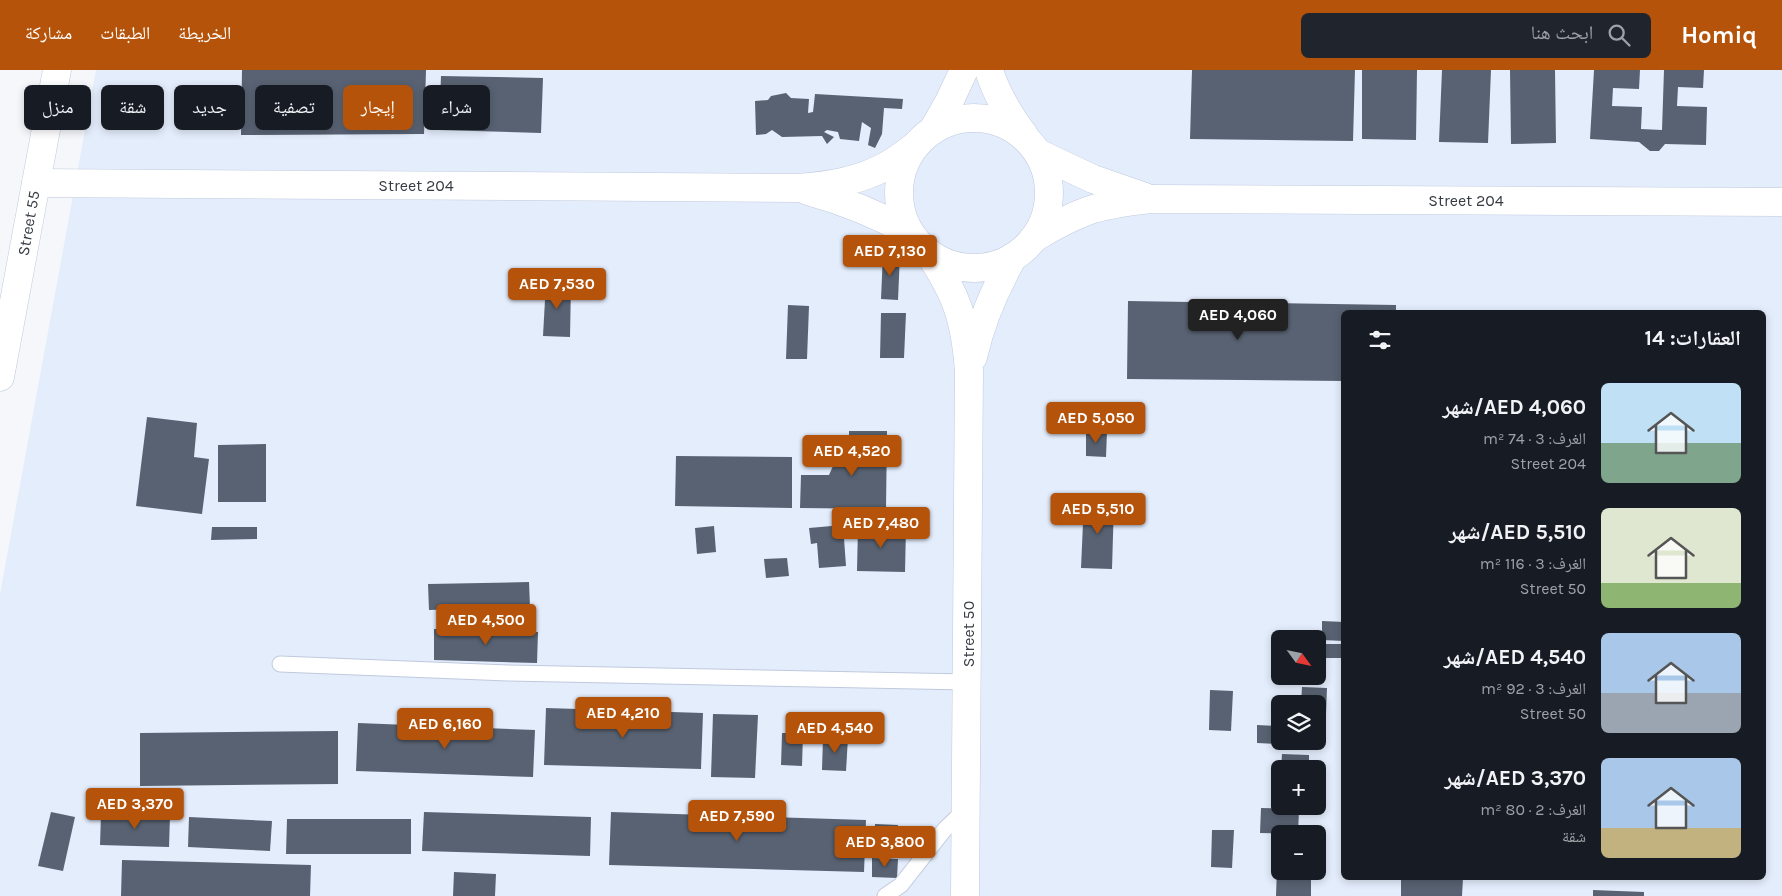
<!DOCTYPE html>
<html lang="ar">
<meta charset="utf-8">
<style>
:root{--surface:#171b24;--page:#20242c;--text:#f1f3f6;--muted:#9ea1a6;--accent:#b45309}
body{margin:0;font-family:Karla,"Noto Naskh Arabic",sans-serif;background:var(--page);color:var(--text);direction:rtl;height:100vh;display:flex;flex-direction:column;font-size:19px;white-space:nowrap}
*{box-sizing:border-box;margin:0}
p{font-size:16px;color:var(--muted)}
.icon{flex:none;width:28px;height:28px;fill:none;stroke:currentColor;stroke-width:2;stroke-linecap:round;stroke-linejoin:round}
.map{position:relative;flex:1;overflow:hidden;direction:ltr}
.sheet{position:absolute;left:1341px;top:240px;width:425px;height:570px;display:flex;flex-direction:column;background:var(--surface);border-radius:8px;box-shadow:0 2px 8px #0003;direction:rtl}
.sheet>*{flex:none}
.top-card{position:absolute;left:15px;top:15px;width:475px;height:45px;direction:rtl;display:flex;gap:10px}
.needle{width:32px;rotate:123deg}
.controls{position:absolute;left:1271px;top:560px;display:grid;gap:10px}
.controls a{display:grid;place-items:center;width:55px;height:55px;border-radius:8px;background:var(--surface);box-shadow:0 2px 8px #0003;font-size:25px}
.price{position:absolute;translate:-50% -42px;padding:0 11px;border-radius:5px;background:var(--accent);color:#fff;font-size:16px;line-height:32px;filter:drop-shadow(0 1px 2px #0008)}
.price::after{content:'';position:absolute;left:50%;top:30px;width:15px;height:11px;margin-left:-8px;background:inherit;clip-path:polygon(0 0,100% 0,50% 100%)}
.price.active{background:#222;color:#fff}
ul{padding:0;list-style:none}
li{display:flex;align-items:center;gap:15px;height:125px;padding:0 25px}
li span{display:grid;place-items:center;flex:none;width:140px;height:100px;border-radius:8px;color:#555}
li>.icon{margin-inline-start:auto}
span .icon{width:60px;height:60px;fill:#fffc;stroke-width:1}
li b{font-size:21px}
h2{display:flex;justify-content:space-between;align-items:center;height:60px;padding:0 25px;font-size:21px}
.chip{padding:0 18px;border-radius:8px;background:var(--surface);box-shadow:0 2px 8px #0003;font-size:18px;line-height:45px}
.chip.active{background:var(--accent);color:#fff}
header{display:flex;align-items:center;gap:30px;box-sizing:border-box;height:70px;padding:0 25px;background:var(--accent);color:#fff}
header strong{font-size:24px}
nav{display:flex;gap:28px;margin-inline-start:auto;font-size:18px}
.search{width:350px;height:45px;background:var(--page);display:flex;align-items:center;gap:12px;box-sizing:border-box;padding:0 18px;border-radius:8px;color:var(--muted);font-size:19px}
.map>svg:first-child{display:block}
.built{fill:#e4edfc;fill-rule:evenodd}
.building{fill:#586272}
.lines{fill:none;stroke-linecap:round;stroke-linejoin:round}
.lane-casing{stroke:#bfcadd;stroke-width:17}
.street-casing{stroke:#bfcadd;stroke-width:29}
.lane{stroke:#fff;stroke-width:15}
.street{stroke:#fff;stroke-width:28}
.labels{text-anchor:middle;stroke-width:5;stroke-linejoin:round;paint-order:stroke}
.street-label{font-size:16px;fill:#373c43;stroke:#fff}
</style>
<header>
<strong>Homiq</strong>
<div class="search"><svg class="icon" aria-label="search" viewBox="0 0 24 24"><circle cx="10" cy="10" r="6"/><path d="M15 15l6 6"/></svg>ابحث هنا</div>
<nav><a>الخريطة</a><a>الطبقات</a><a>مشاركة</a></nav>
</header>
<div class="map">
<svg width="1782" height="826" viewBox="0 0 1782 826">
<rect width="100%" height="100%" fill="#f5f7fb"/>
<!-- built -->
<path class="built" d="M96 0H1782V826H0V524ZM1344 242H1764V808H1344ZM1280 569H1318V606H1280ZM1280 634H1318V671H1280ZM1280 699H1318V736H1280ZM1280 764H1318V801H1280Z"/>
<!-- building -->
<g class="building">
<polygon points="242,0 426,0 424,64 241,65"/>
<polygon points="1192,0 1355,0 1353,71 1190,69"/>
<polygon points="1362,0 1417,0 1416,70 1362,69"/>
<polygon points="1442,0 1491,0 1488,73 1439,72"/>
<polygon points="1510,0 1555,0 1556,73 1511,74"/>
<polygon points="1594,0 1640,0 1639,19 1613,18 1612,36 1642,37 1641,59 1662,60 1664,0 1704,0 1703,18 1678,17 1677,36 1707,37 1706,75 1665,74 1659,81 1650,81 1639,72 1590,69"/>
<polygon points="441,6 543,8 541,63 439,60"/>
<polygon points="786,23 791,28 809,29 808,43 813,42 815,24 903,29 902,39 884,38 882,64 875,78 868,75 871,58 862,52 859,71 840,69 838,62 827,60 824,62 834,67 827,74 822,66 782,67 772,60 766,64 756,65 755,31 768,30 771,26"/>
<polygon points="883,183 900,184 898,230 881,229"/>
<polygon points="546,212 571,213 570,267 543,266"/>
<polygon points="1128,231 1396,235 1396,242 1344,242 1344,311 1127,309"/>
<polygon points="788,235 809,236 807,289 786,289"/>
<polygon points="881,243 906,243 904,288 880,288"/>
<polygon points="147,347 197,353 194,387 209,389 202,444 136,436"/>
<polygon points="849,361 887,361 886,439 800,438 801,405 829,405 833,396 849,390"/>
<polygon points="1086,361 1107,361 1106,387 1086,386"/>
<polygon points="266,374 266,432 218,432 218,375"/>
<polygon points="676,386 792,387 792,438 675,436"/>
<polygon points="1084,431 1114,432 1112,499 1081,498"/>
<polygon points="843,455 846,496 819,498 817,473 811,474 809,458"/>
<polygon points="714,456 716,482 697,484 695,458"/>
<polygon points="858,456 906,457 905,502 857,501"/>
<polygon points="212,457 257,457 257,469 211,470"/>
<polygon points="787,488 789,506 766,508 764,489"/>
<polygon points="529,512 530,537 429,540 428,514"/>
<polygon points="1322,551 1344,552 1344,571 1322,570"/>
<polygon points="434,559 538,562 537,593 434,590"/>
<rect x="1322" y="574" width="22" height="14"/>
<polygon points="1302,617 1327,618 1326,644 1318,644 1318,634 1301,634"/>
<polygon points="1210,620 1233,621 1231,661 1209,660"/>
<polygon points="546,638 703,643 701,699 544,695"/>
<polygon points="713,644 758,645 755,708 711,707"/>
<polygon points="358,653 535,660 533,707 356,701"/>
<polygon points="1257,655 1280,656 1280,671 1304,671 1304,675 1257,673"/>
<polygon points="338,661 338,714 140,716 140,663"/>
<polygon points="782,663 803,663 802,696 781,695"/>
<polygon points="823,667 848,668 846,701 822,700"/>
<polygon points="1282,684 1309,685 1309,699 1281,699"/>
<polygon points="1261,738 1299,739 1298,764 1260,763"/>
<polygon points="51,742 75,747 63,801 38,796"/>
<polygon points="424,742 591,747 590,786 422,781"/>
<polygon points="611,742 866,750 864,802 609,795"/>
<polygon points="101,743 170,745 169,777 100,775"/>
<polygon points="189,747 272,751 270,781 188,777"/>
<polygon points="287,749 411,749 411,784 286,784"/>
<polygon points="875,754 898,755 897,781 875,780"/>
<polygon points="1212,760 1234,760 1232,798 1211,797"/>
<polygon points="872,788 898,789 897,808 872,807"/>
<polygon points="122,790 311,795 310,826 121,826"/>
<polygon points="1277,798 1280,799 1280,801 1311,801 1311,826 1276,826"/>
<polygon points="454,802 496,804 495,826 453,826"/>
<polygon points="1401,808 1463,808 1462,826 1401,826"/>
<polygon points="1593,820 1644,822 1644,826 1593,826"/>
</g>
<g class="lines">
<defs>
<g id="lane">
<polyline points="280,594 508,603 967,612"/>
<polyline points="885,826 901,815 945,759 966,739"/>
</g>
<g id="street">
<path d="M989 0C996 24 1009 45 1024 65"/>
<circle cx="974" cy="123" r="75"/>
<polyline points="933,60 949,32 964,0"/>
<polyline points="1038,83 1093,109 1145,127"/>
<path d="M36 113 797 118C829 116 860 111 888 95 897 90 906 83 914 77"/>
<path d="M808 121C844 131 877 144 909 162"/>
<path d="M1034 168C1052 157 1070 147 1090 140 1109 134 1130 131 1151 129L1782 132"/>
<path d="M928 182C957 225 965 249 969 301L965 826"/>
<path d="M973 287C981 251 995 219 1013 187"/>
<polyline points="0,307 57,0"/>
</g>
</defs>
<!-- lane casing -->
<use href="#lane" class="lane-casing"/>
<!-- street casing -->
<use href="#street" class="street-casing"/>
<!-- lane -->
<use href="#lane" class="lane"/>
<!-- street -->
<use href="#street" class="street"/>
</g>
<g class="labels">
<!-- street labels -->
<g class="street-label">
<text x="416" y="121">Street 204</text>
<text x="1466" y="136">Street 204</text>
<text transform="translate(28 153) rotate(-80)" y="6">Street 55</text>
<text transform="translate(968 564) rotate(-90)" y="6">Street 50</text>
</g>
</g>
</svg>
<div class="controls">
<a><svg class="needle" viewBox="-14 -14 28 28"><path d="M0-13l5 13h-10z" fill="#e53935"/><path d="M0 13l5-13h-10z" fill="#9ea1a6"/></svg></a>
<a><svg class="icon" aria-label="layers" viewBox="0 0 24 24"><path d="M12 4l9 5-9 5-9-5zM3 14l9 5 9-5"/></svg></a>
<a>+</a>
<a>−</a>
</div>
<b class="price" style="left:890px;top:207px">AED 7,130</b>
<b class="price" style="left:557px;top:240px">AED 7,530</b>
<b class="price active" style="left:1238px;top:271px">AED 4,060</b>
<b class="price" style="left:1096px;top:374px">AED 5,050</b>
<b class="price" style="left:852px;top:407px">AED 4,520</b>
<b class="price" style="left:1098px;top:465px">AED 5,510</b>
<b class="price" style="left:881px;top:479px">AED 7,480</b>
<b class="price" style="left:486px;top:576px">AED 4,500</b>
<b class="price" style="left:623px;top:669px">AED 4,210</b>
<b class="price" style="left:445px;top:680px">AED 6,160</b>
<b class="price" style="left:835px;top:684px">AED 4,540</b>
<b class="price" style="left:135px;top:760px">AED 3,370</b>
<b class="price" style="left:737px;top:772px">AED 7,590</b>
<b class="price" style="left:885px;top:798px">AED 3,800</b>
<div class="top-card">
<a class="chip">شراء</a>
<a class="chip active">إيجار</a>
<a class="chip">تصفية</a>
<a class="chip">جديد</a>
<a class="chip">شقة</a>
<a class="chip">منزل</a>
</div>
<section class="sheet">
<h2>العقارات: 14<svg class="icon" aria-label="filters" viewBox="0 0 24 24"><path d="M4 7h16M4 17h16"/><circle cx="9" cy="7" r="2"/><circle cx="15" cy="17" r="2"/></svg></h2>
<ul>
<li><span style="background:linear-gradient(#bfe0f5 60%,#7fa58c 0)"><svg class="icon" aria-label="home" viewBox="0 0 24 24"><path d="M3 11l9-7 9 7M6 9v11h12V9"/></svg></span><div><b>AED 4,060/شهر</b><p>الغرف: 3 · 74 m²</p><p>Street 204</p></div></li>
<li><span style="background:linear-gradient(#dfe7d0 75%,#8fb573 0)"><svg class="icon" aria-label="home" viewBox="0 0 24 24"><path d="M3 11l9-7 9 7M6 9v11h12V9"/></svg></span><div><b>AED 5,510/شهر</b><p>الغرف: 3 · 116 m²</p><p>Street 50</p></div></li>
<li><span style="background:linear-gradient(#a9c7e8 60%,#9aa5b1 0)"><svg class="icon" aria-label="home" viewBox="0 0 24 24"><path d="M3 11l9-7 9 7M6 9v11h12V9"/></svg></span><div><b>AED 4,540/شهر</b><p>الغرف: 3 · 92 m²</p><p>Street 50</p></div></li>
<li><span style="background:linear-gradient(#a9c7e8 70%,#c2b280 0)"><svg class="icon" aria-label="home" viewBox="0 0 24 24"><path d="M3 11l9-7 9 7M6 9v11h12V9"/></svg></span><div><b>AED 3,370/شهر</b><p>الغرف: 2 · 80 m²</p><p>شقة</p></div></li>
</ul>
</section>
</div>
